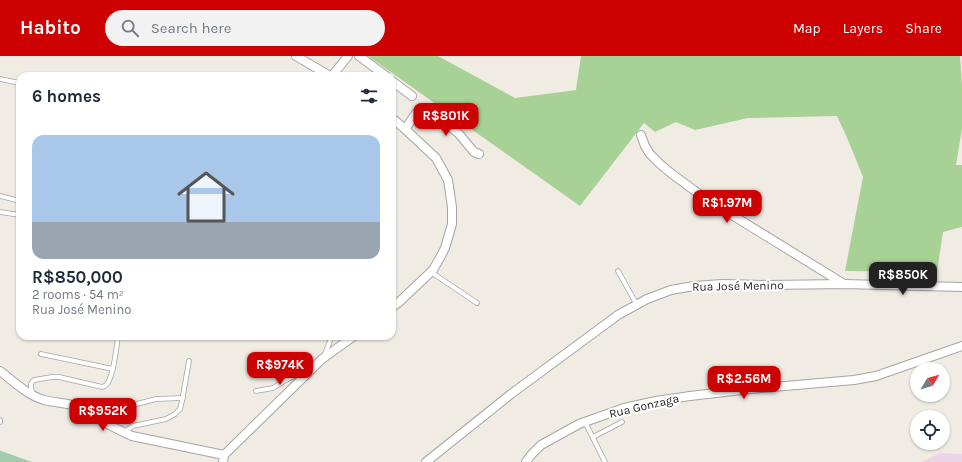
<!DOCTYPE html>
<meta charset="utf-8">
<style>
:root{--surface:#fff;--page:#f2f2f3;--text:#1f2937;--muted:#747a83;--accent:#cd0002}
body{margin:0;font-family:Karla,sans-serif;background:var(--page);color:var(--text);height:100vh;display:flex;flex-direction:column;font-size:15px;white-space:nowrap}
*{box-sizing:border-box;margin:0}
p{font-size:13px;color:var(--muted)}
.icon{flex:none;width:22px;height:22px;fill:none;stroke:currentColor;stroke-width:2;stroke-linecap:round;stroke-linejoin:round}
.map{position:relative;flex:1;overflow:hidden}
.sheet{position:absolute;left:16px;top:16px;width:380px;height:268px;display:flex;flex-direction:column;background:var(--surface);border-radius:12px;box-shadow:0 1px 3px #0004}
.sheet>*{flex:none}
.needle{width:26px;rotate:52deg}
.fabs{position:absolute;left:910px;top:306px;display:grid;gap:8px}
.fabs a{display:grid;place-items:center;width:40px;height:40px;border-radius:50%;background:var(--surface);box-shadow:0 1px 3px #0004;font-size:20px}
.price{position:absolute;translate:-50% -34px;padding:0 9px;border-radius:8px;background:var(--accent);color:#fff;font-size:13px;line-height:26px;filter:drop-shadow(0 1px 2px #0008)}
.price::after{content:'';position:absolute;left:50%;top:24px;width:12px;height:9px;margin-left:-6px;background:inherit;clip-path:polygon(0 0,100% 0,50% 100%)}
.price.active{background:#222;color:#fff}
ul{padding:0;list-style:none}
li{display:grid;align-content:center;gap:8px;height:212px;padding:0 16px}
li span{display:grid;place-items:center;height:124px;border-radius:12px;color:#555}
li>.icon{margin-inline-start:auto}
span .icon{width:72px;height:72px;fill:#fffc;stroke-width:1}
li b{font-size:17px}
h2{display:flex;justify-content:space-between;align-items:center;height:48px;padding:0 16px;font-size:17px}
header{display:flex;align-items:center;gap:24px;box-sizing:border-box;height:56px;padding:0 20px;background:var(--accent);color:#fff}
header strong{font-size:19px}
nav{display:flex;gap:22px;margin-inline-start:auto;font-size:14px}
.search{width:280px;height:36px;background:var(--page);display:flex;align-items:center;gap:10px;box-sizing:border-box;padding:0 14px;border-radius:22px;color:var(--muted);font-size:15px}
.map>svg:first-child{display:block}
.industrial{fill:#ead5e6}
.forest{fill:#a8d295}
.cemetery{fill:#a3cba9}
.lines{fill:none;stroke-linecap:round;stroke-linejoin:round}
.lane-casing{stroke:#a5a5a5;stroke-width:5.5}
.street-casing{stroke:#a5a5a5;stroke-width:10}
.lane{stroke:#fff;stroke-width:4}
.street{stroke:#fff;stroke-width:8}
.labels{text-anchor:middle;stroke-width:4;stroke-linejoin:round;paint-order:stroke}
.street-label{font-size:12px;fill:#1e1e1e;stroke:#fff}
</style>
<header>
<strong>Habito</strong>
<div class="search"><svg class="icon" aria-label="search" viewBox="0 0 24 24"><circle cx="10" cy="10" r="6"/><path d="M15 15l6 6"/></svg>Search here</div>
<nav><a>Map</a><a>Layers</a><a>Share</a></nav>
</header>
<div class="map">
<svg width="962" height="406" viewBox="0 0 962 406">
<rect width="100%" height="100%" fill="#f0ece4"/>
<!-- industrial -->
<polygon class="industrial" points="940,397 962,398 962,406 922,406"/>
<!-- forest -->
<polygon class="forest" points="368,0 438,0 515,42 576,34 581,0 960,0 962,29 962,73 956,109 962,109 962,171 943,176 937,216 845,215 863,121 848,84 837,60 748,62 695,74 676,66 655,76 644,67 580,150"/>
<!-- cemetery -->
<polygon class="cemetery" points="0,394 1,395 32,406 0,406"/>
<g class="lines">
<defs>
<g id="lane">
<polyline points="0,23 20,27"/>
<polyline points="0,140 20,145"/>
<polyline points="0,156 20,159"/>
<polyline points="618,215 637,249"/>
<polyline points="431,216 477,247"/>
<polyline points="41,298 113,313"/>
<polyline points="324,300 332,280"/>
<polyline points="256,335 273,332 286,324 308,313"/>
<path d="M33 338C31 333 29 328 34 324L52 321H59L102 331C104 330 106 330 107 328 113 321 117 290 118 280"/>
<polyline points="129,350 156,343 183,342"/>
<polyline points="0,364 0,366"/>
<polyline points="585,366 605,406"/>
<polyline points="124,376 133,370 166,363 175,358 180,353 182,345 189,305"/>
<polyline points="593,381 622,366"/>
</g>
<g id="street">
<polyline points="296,0 330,20"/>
<polyline points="359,0 386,20"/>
<polyline points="332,20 348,0"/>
<polyline points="392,25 412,40"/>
<polyline points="392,62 405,73 436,102 448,124 452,151 452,168 445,192 442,198 433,214 398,247 392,251"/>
<path d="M405 73C413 64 416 49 430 54L459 78 474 96 479 98"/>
<polyline points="641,79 645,90 650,98 660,108 672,118 706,143 844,228"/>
<path d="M0 315C13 325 27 339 44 344 56 347 69 347 80 351 89 355 96 361 104 366 113 371 122 376 132 380L224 399"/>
<polyline points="770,321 770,331"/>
<polyline points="715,327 717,337"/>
<polyline points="223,406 224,399 314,311 322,303 354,280"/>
<polyline points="426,406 511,338 618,259 647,243 671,234 694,230 722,228 768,229 844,228 962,231"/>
<polyline points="526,406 531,399 541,389 579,368 624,352 656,345 690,340 750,333 854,324 876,320 962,290"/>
</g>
</defs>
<!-- lane casing -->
<use href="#lane" class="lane-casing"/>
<!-- street casing -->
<use href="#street" class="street-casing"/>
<!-- lane -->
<use href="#lane" class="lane"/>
<!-- street -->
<use href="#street" class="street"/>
</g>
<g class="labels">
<!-- street labels -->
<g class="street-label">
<text transform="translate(738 230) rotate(-1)" y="4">Rua José Menino</text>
<text transform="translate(644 350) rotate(-13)" y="4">Rua Gonzaga</text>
</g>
</g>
</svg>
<div class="fabs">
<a><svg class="needle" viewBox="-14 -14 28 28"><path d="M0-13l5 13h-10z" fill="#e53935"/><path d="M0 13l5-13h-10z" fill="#747a83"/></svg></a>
<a><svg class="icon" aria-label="locate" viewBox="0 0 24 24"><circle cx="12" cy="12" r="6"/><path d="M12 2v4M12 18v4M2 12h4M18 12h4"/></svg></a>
</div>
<b class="price" style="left:446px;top:81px">R$801K</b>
<b class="price" style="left:727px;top:168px">R$1.97M</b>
<b class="price active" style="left:903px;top:240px">R$850K</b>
<b class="price" style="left:280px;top:330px">R$974K</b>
<b class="price" style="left:744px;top:344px">R$2.56M</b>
<b class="price" style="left:103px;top:376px">R$952K</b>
<section class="sheet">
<h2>6 homes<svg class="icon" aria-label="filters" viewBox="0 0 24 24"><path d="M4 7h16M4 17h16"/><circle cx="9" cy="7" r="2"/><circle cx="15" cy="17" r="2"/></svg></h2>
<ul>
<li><span style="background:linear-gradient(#a9c7e8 70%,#9aa5b1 0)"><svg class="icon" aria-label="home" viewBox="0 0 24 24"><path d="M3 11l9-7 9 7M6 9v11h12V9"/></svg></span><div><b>R$850,000</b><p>2 rooms · 54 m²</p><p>Rua José Menino</p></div></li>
</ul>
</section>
</div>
